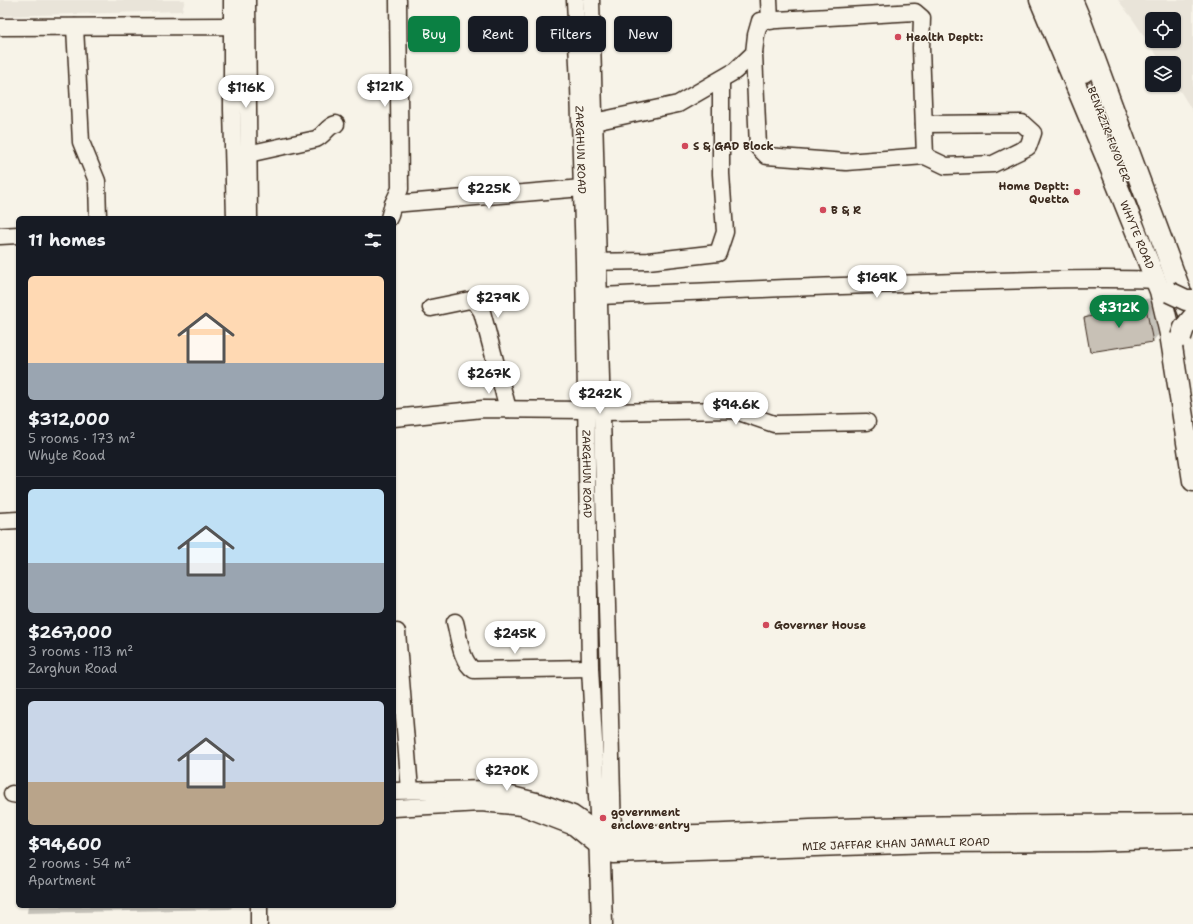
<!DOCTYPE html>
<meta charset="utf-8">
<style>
:root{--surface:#171b24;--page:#242831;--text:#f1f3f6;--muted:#9ea1a6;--line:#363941;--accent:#0b8043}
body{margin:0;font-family:"Shantell Sans",sans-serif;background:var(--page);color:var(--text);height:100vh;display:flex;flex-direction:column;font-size:15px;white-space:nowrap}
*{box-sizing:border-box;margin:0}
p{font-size:13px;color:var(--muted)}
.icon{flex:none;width:22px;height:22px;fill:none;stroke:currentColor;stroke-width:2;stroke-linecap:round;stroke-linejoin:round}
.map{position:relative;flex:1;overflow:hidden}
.drawer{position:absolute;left:16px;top:216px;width:380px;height:692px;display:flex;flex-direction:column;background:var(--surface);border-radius:6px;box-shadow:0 1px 3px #0004}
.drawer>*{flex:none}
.guide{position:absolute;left:408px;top:16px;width:380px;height:36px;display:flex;gap:8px}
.controls{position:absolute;left:1145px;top:12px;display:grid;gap:8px}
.controls a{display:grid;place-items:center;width:36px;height:36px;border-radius:6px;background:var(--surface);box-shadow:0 1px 3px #0004;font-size:20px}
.price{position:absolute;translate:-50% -34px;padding:0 9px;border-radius:14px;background:#fff;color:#222;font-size:13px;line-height:26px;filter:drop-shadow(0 1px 2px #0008)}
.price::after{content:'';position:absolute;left:50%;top:24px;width:12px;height:9px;margin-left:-6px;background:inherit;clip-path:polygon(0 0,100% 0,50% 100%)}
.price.active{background:var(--accent);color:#fff}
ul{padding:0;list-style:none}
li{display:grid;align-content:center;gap:8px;height:212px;padding:0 12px}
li+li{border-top:1px solid var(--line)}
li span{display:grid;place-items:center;height:124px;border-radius:6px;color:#555}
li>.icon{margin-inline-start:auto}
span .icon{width:72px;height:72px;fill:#fffc;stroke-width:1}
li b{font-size:17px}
h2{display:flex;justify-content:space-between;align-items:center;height:48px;padding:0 12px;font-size:17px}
.tag{padding:0 14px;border-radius:6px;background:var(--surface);box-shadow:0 1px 3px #0004;font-size:14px;line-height:36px}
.tag.active{background:var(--accent);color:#fff}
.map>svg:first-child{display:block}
.built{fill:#e9e4d9;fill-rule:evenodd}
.shadow{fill:#0003}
.building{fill:#c8c1b6;stroke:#3b2a1e}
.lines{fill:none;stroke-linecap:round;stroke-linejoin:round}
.minor-casing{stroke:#3b2a1e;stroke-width:19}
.major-casing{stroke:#3b2a1e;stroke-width:23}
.minor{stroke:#f7f3e8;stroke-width:16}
.major{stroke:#f7f3e8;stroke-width:20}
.major-bridge-casing{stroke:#3b2a1e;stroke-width:23;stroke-linecap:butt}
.major-bridge{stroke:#f7f3e8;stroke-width:20}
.poi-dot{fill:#d1495b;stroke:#f7f3e8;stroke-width:1.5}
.labels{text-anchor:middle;stroke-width:3;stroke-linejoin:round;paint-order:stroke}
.poi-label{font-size:11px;font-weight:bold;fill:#3b2a1e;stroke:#f7f3e8;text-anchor:start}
.street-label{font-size:11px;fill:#3b2a1e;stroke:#f7f3e8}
</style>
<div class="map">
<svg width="1193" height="924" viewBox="0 0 1193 924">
<rect width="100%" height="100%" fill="#f7f3e8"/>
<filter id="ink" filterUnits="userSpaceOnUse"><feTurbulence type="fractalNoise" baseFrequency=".025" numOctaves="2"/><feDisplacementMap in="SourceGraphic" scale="8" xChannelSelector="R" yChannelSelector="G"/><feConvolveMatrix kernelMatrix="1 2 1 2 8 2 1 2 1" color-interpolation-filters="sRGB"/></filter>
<g filter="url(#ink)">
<!-- built -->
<g class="built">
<polygon points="0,0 185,0 182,11 0,16"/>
<path d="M1118 0H1193V112L1174 81V63H1162L1132 18ZM1152 19H1174V41H1152Z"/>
</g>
<!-- shadow -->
<g class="shadow">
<polygon points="1150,298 1158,335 1153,341 1085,318 1090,313"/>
<polygon points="28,906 233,906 230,909 27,913"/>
</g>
<!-- building -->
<polygon class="building" points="1145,303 1153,342 1090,352 1084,318"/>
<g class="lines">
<defs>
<g id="minor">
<polyline points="232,0 232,110 235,218"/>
<polyline points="247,0 249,218"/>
<path id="s1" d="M575 0 579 85 584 262 590 668 599 832"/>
<polyline points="591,0 613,833"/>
<polyline points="769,0 770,21"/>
<polyline points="0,27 232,26 247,28"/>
<polyline points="75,27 81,142 97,181 98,218"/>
<polyline points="754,53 758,147 767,156 846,162 925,156 946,166 993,164 1028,147 1033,133 1022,123 924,124"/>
<polyline points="584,122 594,122 678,104 735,71 754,53 756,35 760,21 915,12 922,18 921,48 925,156"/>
<path d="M248 154 316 139C325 135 327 126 336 124"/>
<polyline points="393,204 582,188"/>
<polyline points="389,218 393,204 400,189 398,0"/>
<polyline points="0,236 18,235"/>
<polyline points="587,262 648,261 718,253 725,232 721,174 721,80"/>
<path d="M600 296C718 290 837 286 956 282 1022 281 1089 277 1155 280"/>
<polyline points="431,308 470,300 477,304 482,312 508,409"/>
<polyline points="602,412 733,410 774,424 867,422"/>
<polyline points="394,418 483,409 586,410"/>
<polyline points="0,521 18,520"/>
<path d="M455 622C459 637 461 662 474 670L590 668"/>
<polyline points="397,632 410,790"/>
<polyline points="394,791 488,789 540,802 573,814 599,832"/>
<polyline points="12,794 18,795"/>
<polyline points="394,808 481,803 522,807 574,827 600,848"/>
<polyline points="259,906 259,924"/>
</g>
<g id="major">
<path id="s2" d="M1040 0 1105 155 1160 291 1170 334 1193 481"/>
<polyline points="1055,0 1084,72"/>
<polyline points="1072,0 1080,19 1188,311"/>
<path id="s3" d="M600 848 613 853 931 842 1089 841 1193 838"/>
<path d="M602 924 599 832C679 840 759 831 839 829 957 825 1075 825 1193 824"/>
</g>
</defs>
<!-- minor casing -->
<use href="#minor" class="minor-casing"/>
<!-- major casing -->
<use href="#major" class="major-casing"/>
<!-- minor -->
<use href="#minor" class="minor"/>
<!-- major -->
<use href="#major" class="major"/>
<defs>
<g id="major-bridge">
<polyline points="1169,292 1186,300 1193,300"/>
<polyline points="1181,337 1184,328 1193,317"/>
</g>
</defs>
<!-- major-bridge casing -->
<use href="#major-bridge" class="major-bridge-casing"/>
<!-- major-bridge -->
<use href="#major-bridge" class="major-bridge"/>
</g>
</g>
<!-- markers -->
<g class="poi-dot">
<circle cx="898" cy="37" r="4"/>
<circle cx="685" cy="146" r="4"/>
<circle cx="1077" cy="192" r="4"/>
<circle cx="823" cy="210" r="4"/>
<circle cx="766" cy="625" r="4"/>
<circle cx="603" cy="818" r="4"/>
</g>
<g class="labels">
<!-- poi labels -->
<g class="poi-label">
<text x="906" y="41">Health Deptt:</text>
<text x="693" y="150">S &amp; GAD Block</text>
<text x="1069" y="190" text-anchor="end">Home Deptt:<tspan x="1069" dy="13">Quetta</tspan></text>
<text x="831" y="214">B &amp; R</text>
<text x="774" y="629">Governer House</text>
<text x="611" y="816">government<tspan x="611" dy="13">enclave entry</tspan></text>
</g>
<!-- street labels -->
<g class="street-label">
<text transform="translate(1109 134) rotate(69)" y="4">BENAZIR FLYOVER</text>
<text dy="4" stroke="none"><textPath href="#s1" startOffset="150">ZARGHUN ROAD</textPath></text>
<text dy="4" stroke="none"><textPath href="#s2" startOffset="254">WHYTE ROAD</textPath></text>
<text dy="4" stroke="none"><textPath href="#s1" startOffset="474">ZARGHUN ROAD</textPath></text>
<text dy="4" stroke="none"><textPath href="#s3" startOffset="297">MIR JAFFAR KHAN JAMALI ROAD</textPath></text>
</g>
</g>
</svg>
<div class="controls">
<a><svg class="icon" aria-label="locate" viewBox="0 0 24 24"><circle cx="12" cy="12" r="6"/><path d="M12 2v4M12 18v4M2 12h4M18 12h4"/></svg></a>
<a><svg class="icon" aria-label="layers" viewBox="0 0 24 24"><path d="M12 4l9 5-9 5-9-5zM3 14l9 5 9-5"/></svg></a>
</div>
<b class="price" style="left:385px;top:108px">$121K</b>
<b class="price" style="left:246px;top:109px">$116K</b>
<b class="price" style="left:489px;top:210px">$225K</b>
<b class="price" style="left:877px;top:299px">$169K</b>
<b class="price" style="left:498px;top:319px">$279K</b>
<b class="price active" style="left:1119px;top:329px">$312K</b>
<b class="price" style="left:489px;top:395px">$267K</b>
<b class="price" style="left:600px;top:415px">$242K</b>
<b class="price" style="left:736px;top:426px">$94.6K</b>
<b class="price" style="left:515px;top:655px">$245K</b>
<b class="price" style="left:507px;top:792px">$270K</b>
<div class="guide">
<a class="tag active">Buy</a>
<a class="tag">Rent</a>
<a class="tag">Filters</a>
<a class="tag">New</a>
</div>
<section class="drawer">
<h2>11 homes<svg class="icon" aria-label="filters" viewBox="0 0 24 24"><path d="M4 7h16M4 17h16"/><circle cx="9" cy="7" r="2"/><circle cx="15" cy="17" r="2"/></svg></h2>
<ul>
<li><span style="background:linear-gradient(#ffd9b3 70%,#9aa5b1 0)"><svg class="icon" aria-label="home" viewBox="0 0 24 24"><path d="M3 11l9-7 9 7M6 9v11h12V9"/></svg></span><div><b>$312,000</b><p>5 rooms · 173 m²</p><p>Whyte Road</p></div></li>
<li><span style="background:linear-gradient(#bfe0f5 60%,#9aa5b1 0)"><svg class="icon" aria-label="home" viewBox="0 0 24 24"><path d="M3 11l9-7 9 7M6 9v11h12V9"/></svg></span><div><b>$267,000</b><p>3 rooms · 113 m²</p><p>Zarghun Road</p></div></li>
<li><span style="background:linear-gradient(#c9d6e8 65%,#b9a48a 0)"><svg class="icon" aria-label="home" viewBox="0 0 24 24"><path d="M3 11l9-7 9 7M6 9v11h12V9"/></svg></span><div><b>$94,600</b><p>2 rooms · 54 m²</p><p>Apartment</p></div></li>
</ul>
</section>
</div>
